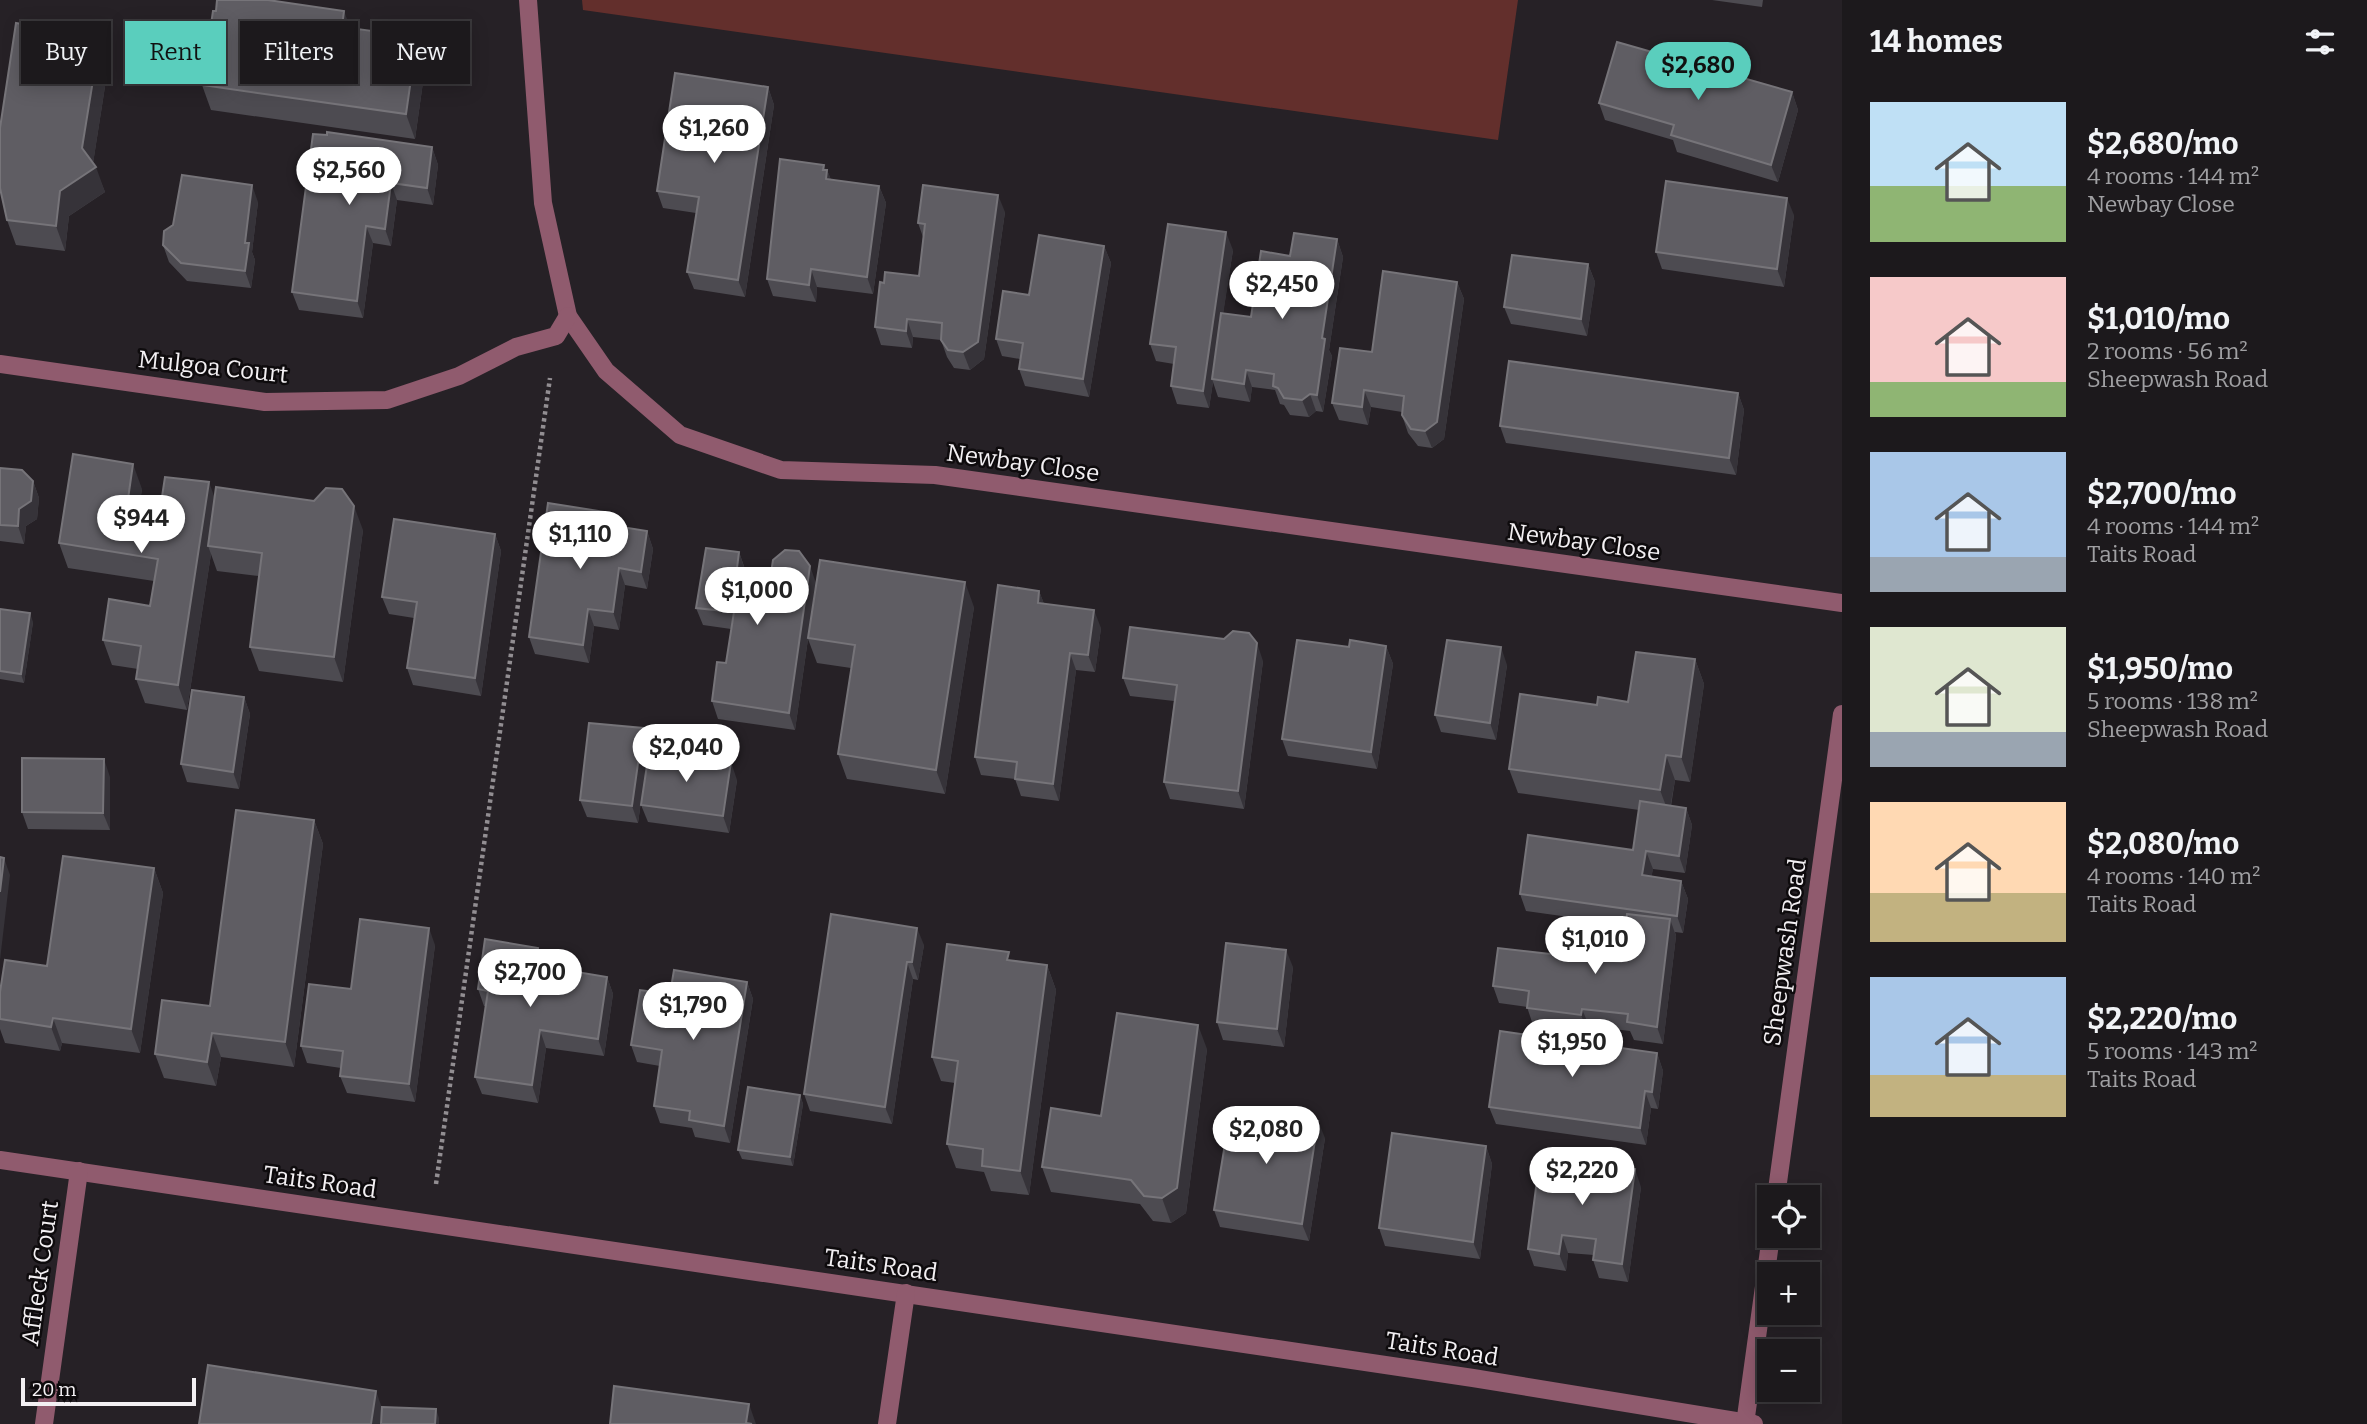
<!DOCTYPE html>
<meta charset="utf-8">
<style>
:root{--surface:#1c191c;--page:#292629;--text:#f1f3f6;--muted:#a0a0a3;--line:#3a383b;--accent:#5acebd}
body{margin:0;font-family:Bitter,serif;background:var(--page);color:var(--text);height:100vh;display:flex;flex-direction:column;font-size:26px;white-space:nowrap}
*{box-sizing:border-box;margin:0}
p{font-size:23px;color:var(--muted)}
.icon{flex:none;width:38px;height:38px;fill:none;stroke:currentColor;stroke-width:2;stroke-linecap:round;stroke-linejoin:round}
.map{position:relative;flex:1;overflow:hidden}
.drawer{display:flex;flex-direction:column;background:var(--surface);width:525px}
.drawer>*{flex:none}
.top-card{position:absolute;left:21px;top:21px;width:665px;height:63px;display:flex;gap:14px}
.fabs{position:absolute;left:1757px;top:1185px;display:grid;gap:14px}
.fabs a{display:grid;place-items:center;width:63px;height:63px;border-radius:0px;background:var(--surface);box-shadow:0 4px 18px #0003,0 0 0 2px var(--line);font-size:35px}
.scale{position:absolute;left:21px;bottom:18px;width:175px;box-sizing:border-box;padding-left:7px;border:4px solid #f3f0f3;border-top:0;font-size:19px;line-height:24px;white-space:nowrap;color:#f3f0f3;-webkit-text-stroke:5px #0e0b0d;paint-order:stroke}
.price{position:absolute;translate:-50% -60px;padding:0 16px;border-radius:24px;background:#fff;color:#222;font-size:23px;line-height:46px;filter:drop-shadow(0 2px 4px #0008)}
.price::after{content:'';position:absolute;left:50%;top:42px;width:21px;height:16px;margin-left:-10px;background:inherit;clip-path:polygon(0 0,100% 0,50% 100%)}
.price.selected{background:var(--accent);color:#111}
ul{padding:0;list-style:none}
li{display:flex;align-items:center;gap:21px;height:175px;padding:0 28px}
li span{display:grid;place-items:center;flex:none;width:196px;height:140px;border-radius:0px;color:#555}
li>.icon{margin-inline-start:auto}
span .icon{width:84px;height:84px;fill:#fffc;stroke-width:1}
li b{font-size:30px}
h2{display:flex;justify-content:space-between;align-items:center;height:84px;padding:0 28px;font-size:30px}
.tag{padding:0 24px;border-radius:0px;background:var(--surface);box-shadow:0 4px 18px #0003,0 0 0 2px var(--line);font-size:24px;line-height:63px}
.tag.selected{background:var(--accent);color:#111}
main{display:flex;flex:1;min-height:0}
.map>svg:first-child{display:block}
.green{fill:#632f2c}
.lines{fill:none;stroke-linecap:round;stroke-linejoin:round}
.path{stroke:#928e92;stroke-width:4.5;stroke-dasharray:3.5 3.5;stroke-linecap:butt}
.street{stroke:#905b6e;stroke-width:18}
.wall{fill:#4d4b51}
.shaded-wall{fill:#363339}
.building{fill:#5f5d63;stroke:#767479;stroke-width:2}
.labels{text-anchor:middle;stroke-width:5;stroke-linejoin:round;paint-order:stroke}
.street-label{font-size:24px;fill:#f3f0f3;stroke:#0e0b0d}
</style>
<main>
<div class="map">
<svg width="1842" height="1424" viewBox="0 0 1842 1424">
<rect width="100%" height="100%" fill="#262126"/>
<!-- green -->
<polygon class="green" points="582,0 1518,0 1498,140 583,10"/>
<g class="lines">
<!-- path -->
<polyline class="path" points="436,1184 550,378"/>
<!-- street -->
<g class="street">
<polyline points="528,0 543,203 568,316 606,371 680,435 781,470 935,475 1842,603"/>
<polyline points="0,364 265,402 387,400 459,376 516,347 556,336 568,316"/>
<polyline points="0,1160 1473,1378 1754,1424"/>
<polyline points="1776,1197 1842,714"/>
<polyline points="44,1424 79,1171"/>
<polyline points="887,1424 906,1293"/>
<polyline points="1745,1424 1771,1236"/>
</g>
</g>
<!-- wall -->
<g class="wall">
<polygon points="1712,0 1763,0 1762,7"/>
<polygon points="350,28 417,37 426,61 415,139 211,110 202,85"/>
<polygon points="100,37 109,61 93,163 105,192 69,216 65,251 16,245 7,220"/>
<polygon points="768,87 774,105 745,297 694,289 687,272 696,213 663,208 657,191"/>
<polygon points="1792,92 1798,110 1778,182 1677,152 1673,140 1605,120 1599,103"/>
<polygon points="313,134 432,147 438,165 433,205 397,200 391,246 373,243 363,318 299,310 292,292"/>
<polygon points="825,170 827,170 831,180 879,186 886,203 873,294 817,287 816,302 773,296 767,279"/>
<polygon points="258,202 252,252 255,260 251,288 187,281 169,262 163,245"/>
<polygon points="1005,212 984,359 970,370 954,368 947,357 941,340 913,337 912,348 881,345 875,327 884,283 919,276 923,237 918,223"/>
<polygon points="1794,215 1784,287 1662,269 1656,252"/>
<polygon points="1337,239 1343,257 1329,350 1332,356 1323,412 1316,411 1309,417 1290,415 1284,405 1280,404 1275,390 1252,387 1250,402 1218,397 1213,382 1209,408 1177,404 1171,386 1174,364 1156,361 1150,344 1233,250 1223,313 1251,317 1290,256"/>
<polygon points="1104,246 1111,263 1089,397 1025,386 1019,369 1020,359 1002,356 996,339 1029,295"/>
<polygon points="1588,264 1595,282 1587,336 1511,324 1504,307"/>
<polygon points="1457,282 1464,299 1444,439 1432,448 1418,446 1408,433 1402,415 1402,412 1371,407 1368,425 1339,420 1332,403 1372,352"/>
<polygon points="1738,393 1744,410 1736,475 1506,443 1500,426"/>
<polygon points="0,468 33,481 39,498 37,519 26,526 24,544 0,541"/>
<polygon points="142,489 139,507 160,510 214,498 363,530 343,682 259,671 250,647 259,576 217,571 211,554 187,710 145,703 136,679 138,669 112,665 103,640 150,606 154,581 68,568 59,543"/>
<polygon points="605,512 610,525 647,531 653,549 647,589 625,585 619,630 594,626 589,663 535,654 529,637"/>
<polygon points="495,534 501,551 481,696 413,685 407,668 414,618 389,614 382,597"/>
<polygon points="739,552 745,569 816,583 974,607 945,794 847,779 838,754 851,668 817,663 808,639 795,730 718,719 712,701 726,663 731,629 703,625 696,608"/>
<polygon points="1039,591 1044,604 1101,628 1095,672 1076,670 1059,801 1021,796 1015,779 981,775 975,757"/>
<polygon points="0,609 33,622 24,683 0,679"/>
<polygon points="1386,646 1393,664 1377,769 1288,756 1282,739 1349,647"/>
<polygon points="1695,659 1704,684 1690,782 1675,780 1671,806 1686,808 1692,825 1685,873 1653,869 1651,877 1681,881 1688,899 1683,933 1675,932 1676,936 1663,1044 1634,1040 1630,1031 1589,1026 1588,1032 1533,1025 1527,1007 1499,1003 1493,986 1621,962 1626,925 1526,911 1520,894 1633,850 1639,810 1518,793 1509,769 1597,705 1628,702"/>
<polygon points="1263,661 1244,809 1170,799 1164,782 1174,701 1130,696 1123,678"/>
<polygon points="1507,665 1496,740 1441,732 1435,715"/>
<polygon points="244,697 250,714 239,789 187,782 181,764"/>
<polygon points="649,746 638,823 587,817 580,800"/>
<polygon points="110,777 110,830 28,829 22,812"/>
<polygon points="737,780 729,833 648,822 641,805"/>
<polygon points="314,820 323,844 294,1067 221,1057 216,1086 164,1078 155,1054 210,1006"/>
<polygon points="154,868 163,893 140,1053 62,1043 60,1051 5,1043 0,1029 0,992 47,966"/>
<polygon points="831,914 924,945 918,980 913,979 892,1124 810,1111 804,1094"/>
<polygon points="435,945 415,1102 347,1093 340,1076 341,1068 307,1063 301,1046"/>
<polygon points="538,948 544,967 607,977 613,994 604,1056 546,1048 538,1103 482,1094 475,1077 486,1006 484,1006 478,989"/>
<polygon points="1012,961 1047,965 1056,990 1029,1195 991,1191 984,1172 956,1168 947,1144 955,1083 941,1081 932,1057"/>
<polygon points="1293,967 1284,1047 1223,1040 1217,1022"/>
<polygon points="747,982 753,999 730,1143 695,1137 692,1128 660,1123 654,1106 660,1066 637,1062 631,1045 670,994"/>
<polygon points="1207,1049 1186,1213 1171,1223 1153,1221 1140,1204 1051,1192 1042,1167 1101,1116"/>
<polygon points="1657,1053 1663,1071 1658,1109 1651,1108 1646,1145 1496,1124 1489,1107"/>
<polygon points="800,1095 803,1104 793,1166 742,1159 738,1150"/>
<polygon points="1325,1138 1309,1241 1220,1227 1214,1210"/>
<polygon points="1486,1146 1492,1164 1480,1259 1385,1246 1379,1228"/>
<polygon points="1641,1187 1628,1282 1599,1278 1593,1260 1594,1255 1568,1253 1566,1271 1534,1266 1528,1249"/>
</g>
<!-- shaded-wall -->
<g class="shaded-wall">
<polygon points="344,11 353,35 342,27"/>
<polygon points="100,37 109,61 92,170 96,167 105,192 69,216 65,251 56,226 60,191 82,148"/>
<polygon points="417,37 426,61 415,139 406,114"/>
<polygon points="768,87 774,105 745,297 738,280"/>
<polygon points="1792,92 1798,110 1778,182 1771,165"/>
<polygon points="432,147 438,165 433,205 427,188"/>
<polygon points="824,165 827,173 827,170 834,187 832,197 823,170"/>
<polygon points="391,183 397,200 391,246 385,229"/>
<polygon points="252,185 258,202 252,252 255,260 251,288 245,271 245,243"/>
<polygon points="879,186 886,203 873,294 867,277"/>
<polygon points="998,195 1005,212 984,359 970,370 963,352"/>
<polygon points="1787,198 1794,215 1784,287 1777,269"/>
<polygon points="366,226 373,243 363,318 357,301"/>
<polygon points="1226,232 1233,250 1213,380 1212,379 1213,382 1209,408 1203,391"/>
<polygon points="1337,239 1343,257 1329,350 1332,356 1323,412 1317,395 1322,338"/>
<polygon points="1104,246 1111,263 1089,397 1083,379"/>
<polygon points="1588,264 1595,282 1587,336 1581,319"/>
<polygon points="811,269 817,287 816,302 809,285"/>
<polygon points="1457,282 1464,299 1444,439 1432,448 1425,431"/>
<polygon points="907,319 913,337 912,348 906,331"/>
<polygon points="1246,370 1252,387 1250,402 1244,384"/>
<polygon points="1364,390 1371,407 1368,425 1362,407"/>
<polygon points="1738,393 1744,410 1736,475 1729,458"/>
<polygon points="1310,394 1316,411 1309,417 1302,400"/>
<polygon points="133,464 142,489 136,530 127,506"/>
<polygon points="33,481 39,498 37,519 26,526 24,544 18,526 19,509"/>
<polygon points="209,482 218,507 208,546 211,554 187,710 178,685"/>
<polygon points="354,506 363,530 343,682 334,657"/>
<polygon points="605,512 611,529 603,524"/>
<polygon points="647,531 653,549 647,589 641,572"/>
<polygon points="495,534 501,551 481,696 475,678"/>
<polygon points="739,552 745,570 737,568"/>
<polygon points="810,566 816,583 795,730 789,713"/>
<polygon points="619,568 625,585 619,630 613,612"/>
<polygon points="965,582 974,607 945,794 936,770"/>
<polygon points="1039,591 1046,609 1038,603"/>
<polygon points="588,609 594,626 589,663 583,645"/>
<polygon points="1094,610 1101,628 1095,672 1088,655"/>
<polygon points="30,613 33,622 24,683 21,674"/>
<polygon points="1257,643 1263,661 1244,809 1238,791"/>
<polygon points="1386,646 1393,664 1377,769 1371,752"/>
<polygon points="1501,647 1507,665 1496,740 1490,723"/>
<polygon points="1070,653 1076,670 1059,801 1053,784"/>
<polygon points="1695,659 1704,684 1690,782 1681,757"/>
<polygon points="244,697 250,714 239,789 233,772"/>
<polygon points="643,728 649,746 638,823 632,806"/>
<polygon points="1666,755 1675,780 1669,814 1660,790"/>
<polygon points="104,759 110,777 110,830 103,813"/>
<polygon points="731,762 737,780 729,833 723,816"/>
<polygon points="1686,808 1692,825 1685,873 1679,856"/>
<polygon points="314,820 323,844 294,1067 285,1042"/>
<polygon points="1646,851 1653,869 1649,893 1642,875"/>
<polygon points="4,858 10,875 0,960 0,892"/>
<polygon points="154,868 163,893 140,1053 131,1029"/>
<polygon points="1681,881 1688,899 1683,933 1677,916"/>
<polygon points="1670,919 1676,936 1663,1044 1657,1027"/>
<polygon points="429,928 435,945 415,1102 409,1084"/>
<polygon points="917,928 924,945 918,980 912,962"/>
<polygon points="538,948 544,965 541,983 535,965"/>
<polygon points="1286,950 1293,967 1284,1047 1277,1029"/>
<polygon points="907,962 913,979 892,1124 885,1107"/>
<polygon points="1047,965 1056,990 1029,1195 1020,1171"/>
<polygon points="607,977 613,994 604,1056 598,1039"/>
<polygon points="747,982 753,999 730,1143 724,1126"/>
<polygon points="1582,1009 1589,1026 1588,1032 1581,1015"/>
<polygon points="53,1018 62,1043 60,1051 51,1027"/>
<polygon points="1198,1025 1207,1049 1186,1213 1171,1223 1162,1198"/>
<polygon points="540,1030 546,1048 538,1103 532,1085"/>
<polygon points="212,1033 221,1057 216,1086 207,1062"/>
<polygon points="1657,1053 1663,1071 1658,1109 1652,1092"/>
<polygon points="1645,1091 1651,1108 1646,1145 1640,1128"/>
<polygon points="800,1095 803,1104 793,1166 790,1157"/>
<polygon points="1318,1121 1325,1138 1309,1241 1302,1224"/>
<polygon points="1486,1146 1492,1164 1480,1259 1473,1242"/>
<polygon points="1635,1169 1641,1187 1628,1282 1622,1264"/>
<polygon points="1562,1235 1568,1253 1566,1271 1559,1254"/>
<polygon points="376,1391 382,1408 380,1424 371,1424"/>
<polygon points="749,1404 756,1424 746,1424"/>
<polygon points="436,1409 439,1418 439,1424 435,1424"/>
</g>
<!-- building -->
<g class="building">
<polygon points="217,0 268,0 344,11 342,27 417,37 406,114 202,85 213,11 216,11"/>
<polygon points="16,23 100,37 82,148 96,167 60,191 56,226 7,220 0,188 0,128"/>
<polygon points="1617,42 1792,92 1771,165 1671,135 1674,125 1599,103"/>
<polygon points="675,73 768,87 738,280 687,272 699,197 657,191"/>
<polygon points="327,132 432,147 427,188 391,183 385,229 366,226 357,301 292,292 313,134 327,135"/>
<polygon points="780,159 824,165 823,170 827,170 826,179 879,186 867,277 811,269 809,285 767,279"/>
<polygon points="182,175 252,185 245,243 249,243 245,271 181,263 163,245 164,231 173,225"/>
<polygon points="1666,181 1787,198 1777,269 1656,252"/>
<polygon points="923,185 998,195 978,342 963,352 948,350 941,340 942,323 907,319 906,331 875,327 880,282 884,283 885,272 919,276 925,224 918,223"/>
<polygon points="1168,224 1226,232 1203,391 1171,386 1176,347 1150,344"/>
<polygon points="1294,233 1337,239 1322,338 1325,339 1317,395 1310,394 1302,400 1284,398 1278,388 1273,386 1274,374 1246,370 1244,384 1212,379 1221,313 1251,317 1261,251 1290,256"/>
<polygon points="1039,235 1104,246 1083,379 1019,369 1023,343 996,339 1003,291 1029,295"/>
<polygon points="1512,255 1588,264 1581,319 1504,307"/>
<polygon points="1383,271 1457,282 1437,422 1425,431 1411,429 1402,415 1404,396 1364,390 1362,407 1332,403 1340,348 1372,352"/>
<polygon points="1509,361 1738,393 1729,458 1500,426"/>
<polygon points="73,454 133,464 127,506 160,510 165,477 209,482 178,685 136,679 141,646 103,640 109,599 150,606 158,559 59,543"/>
<polygon points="0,468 22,470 33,481 31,501 19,509 18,526 0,525"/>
<polygon points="216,487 314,501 326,488 342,489 354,506 334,657 250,647 262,553 208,546"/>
<polygon points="548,503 605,512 603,524 647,531 641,572 619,568 613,612 588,609 583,645 529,637"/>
<polygon points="394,519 495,534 475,678 407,668 417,602 382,597"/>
<polygon points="706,548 739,552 737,568 771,573 773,560 785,550 799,551 810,566 789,713 712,701 717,662 726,663 734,612 696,608"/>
<polygon points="820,560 965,582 936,770 838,754 855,645 808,638"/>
<polygon points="998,585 1039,591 1038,603 1094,610 1088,655 1070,653 1053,784 1015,779 1017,762 975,757"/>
<polygon points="0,609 30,613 21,674 0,671"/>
<polygon points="1130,627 1224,639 1233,631 1249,633 1257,643 1238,791 1164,782 1177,685 1123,678"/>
<polygon points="1297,640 1349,647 1350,640 1386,646 1371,752 1282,739"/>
<polygon points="1447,640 1501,647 1490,723 1435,715"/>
<polygon points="1636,652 1695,659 1681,757 1666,755 1660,790 1509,769 1520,694 1597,705 1598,697 1628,702"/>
<polygon points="192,690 244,697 233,772 181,764"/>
<polygon points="589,723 643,728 632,806 580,800"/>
<polygon points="649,752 731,762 723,816 641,805"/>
<polygon points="22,758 104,759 103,813 22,812"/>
<polygon points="1640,801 1686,808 1679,856 1646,851 1642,875 1681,881 1677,916 1520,894 1528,835 1633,850"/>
<polygon points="236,810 314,820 285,1042 212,1033 207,1062 155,1054 162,1000 210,1006"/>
<polygon points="63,856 154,868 131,1029 53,1018 51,1027 0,1019 0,992 5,960 47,966"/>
<polygon points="0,857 4,858 0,892"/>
<polygon points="831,914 917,928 912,962 907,962 885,1107 804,1094"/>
<polygon points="1627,914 1670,919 1657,1027 1627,1022 1628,1014 1582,1009 1581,1015 1527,1008 1529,991 1493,986 1498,948 1621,962"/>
<polygon points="360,919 429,928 409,1084 340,1076 343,1051 301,1046 309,984 351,989"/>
<polygon points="485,939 538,948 535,965 607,977 598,1039 540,1030 532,1085 475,1077 488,991 478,989"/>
<polygon points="1226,943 1286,950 1277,1029 1217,1022"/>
<polygon points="947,944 1009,952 1007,960 1047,965 1020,1171 982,1166 983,1149 947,1144 958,1061 932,1057"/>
<polygon points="674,970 747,982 724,1126 689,1120 690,1111 654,1106 662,1050 631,1045 640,990 670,994"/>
<polygon points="1117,1013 1198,1025 1177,1188 1162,1198 1144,1196 1131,1180 1042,1167 1051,1108 1101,1116"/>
<polygon points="1500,1031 1657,1053 1652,1092 1645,1091 1640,1128 1489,1107"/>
<polygon points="748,1087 800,1095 790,1157 738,1150"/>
<polygon points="1231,1108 1318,1121 1302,1224 1214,1210"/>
<polygon points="1392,1133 1486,1146 1473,1242 1379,1228"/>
<polygon points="1540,1157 1635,1169 1622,1264 1593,1260 1596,1239 1562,1235 1559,1254 1528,1249"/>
<polygon points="208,1365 376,1391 371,1424 199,1424"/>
<polygon points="614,1386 749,1404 746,1423 752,1424 610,1424"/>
<polygon points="382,1407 436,1409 435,1424 381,1424"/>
</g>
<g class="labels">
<!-- street labels -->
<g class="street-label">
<text transform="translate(213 367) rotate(6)" y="8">Mulgoa Court</text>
<text transform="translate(1023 463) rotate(8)" y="8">Newbay Close</text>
<text transform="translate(1584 542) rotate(8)" y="8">Newbay Close</text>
<text transform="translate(1785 952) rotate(-82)" y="8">Sheepwash Road</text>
<text transform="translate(320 1182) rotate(8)" y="8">Taits Road</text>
<text transform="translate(881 1265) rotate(8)" y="8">Taits Road</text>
<text transform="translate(40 1273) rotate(-82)" y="8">Affleck Court</text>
<text transform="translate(1442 1349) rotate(9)" y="8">Taits Road</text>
</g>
</g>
</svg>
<div class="fabs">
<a><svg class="icon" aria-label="locate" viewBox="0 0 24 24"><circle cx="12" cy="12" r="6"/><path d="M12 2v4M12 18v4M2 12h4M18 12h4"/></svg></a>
<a>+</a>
<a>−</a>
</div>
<div class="scale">20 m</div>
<b class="price selected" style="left:1698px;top:102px">$2,680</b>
<b class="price" style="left:714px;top:165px">$1,260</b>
<b class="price" style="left:349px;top:207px">$2,560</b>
<b class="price" style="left:1282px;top:321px">$2,450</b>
<b class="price" style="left:141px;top:555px">$944</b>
<b class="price" style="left:580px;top:571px">$1,110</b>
<b class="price" style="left:757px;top:627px">$1,000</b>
<b class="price" style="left:686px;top:784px">$2,040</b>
<b class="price" style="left:1595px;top:976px">$1,010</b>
<b class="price" style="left:530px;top:1009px">$2,700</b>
<b class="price" style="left:693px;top:1042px">$1,790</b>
<b class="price" style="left:1572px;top:1079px">$1,950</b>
<b class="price" style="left:1266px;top:1166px">$2,080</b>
<b class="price" style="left:1582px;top:1207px">$2,220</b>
<div class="top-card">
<a class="tag">Buy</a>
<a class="tag selected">Rent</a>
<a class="tag">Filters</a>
<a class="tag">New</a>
</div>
</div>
<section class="drawer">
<h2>14 homes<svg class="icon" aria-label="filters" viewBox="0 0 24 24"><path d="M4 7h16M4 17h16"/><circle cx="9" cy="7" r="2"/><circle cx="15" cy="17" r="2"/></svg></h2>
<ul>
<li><span style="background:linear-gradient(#bfe0f5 60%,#8fb573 0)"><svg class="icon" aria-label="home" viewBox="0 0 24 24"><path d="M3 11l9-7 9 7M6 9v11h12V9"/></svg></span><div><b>$2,680/mo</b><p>4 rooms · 144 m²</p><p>Newbay Close</p></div></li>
<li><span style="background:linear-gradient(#f6c9c9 75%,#8fb573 0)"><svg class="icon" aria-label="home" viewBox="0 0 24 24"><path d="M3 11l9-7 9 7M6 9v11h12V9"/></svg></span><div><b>$1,010/mo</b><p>2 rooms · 56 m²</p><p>Sheepwash Road</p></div></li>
<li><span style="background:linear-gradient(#a9c7e8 75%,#9aa5b1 0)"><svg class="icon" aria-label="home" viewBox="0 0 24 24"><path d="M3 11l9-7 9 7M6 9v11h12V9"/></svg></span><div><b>$2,700/mo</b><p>4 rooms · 144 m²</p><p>Taits Road</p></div></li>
<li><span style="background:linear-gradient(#dfe7d0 75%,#9aa5b1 0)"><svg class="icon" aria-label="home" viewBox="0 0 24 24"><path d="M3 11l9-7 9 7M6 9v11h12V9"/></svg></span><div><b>$1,950/mo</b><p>5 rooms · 138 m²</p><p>Sheepwash Road</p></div></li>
<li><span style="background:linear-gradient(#ffd9b3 65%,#c2b280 0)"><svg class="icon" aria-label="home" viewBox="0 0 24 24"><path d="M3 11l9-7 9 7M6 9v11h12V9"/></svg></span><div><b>$2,080/mo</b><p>4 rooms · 140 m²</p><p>Taits Road</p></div></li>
<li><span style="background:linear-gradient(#a9c7e8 70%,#c2b280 0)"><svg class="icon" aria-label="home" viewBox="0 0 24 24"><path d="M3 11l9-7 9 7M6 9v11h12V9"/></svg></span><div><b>$2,220/mo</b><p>5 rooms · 143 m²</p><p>Taits Road</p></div></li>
</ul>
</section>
</main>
